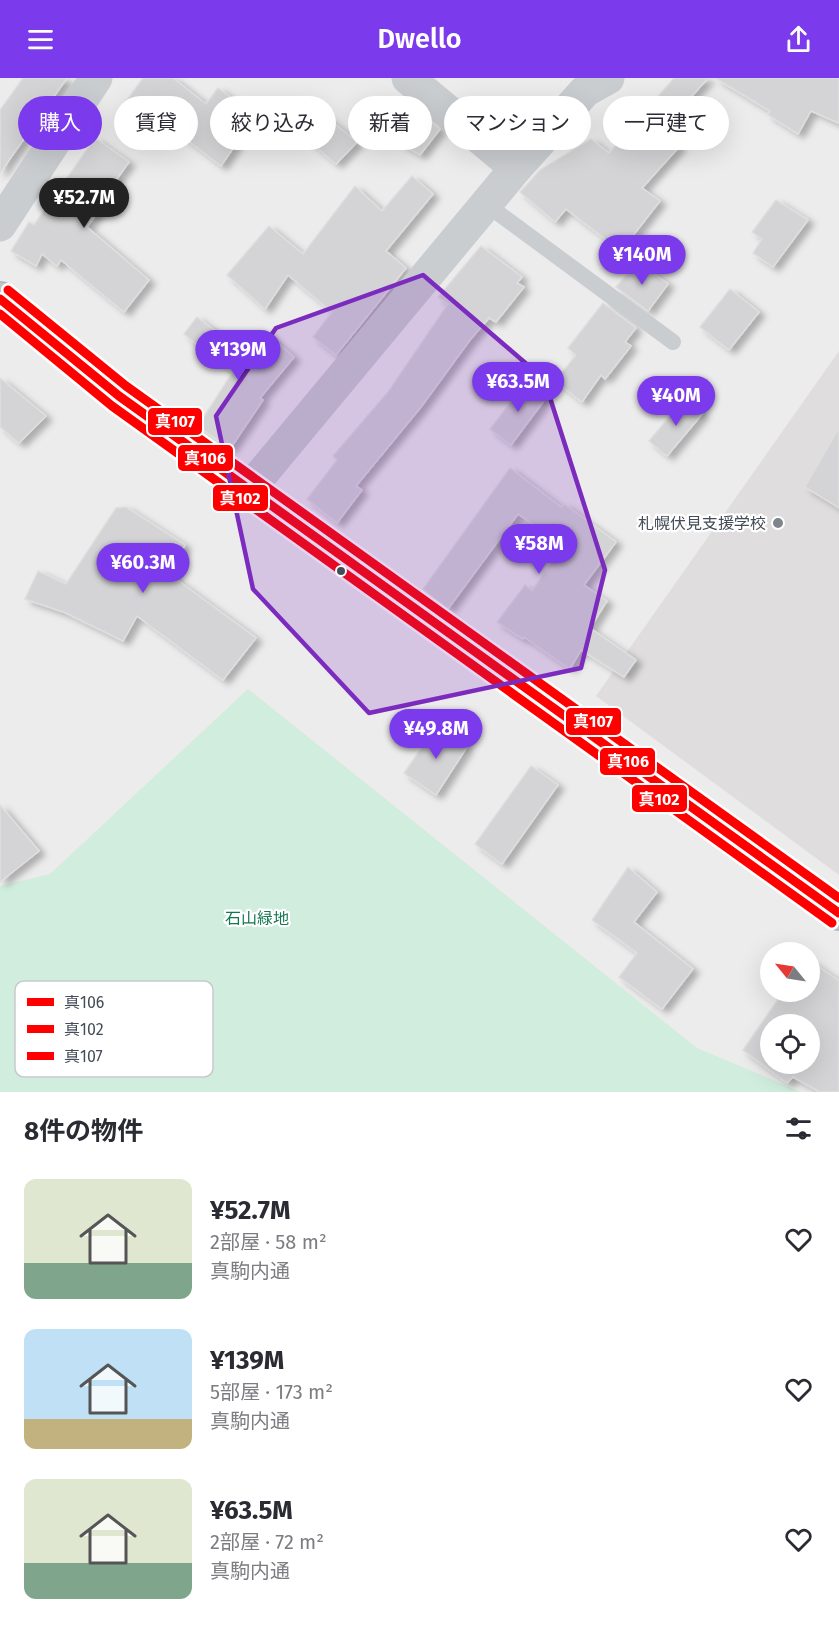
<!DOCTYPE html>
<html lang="ja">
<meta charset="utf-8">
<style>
:root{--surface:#fff;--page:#f2f2f3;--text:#2b2b33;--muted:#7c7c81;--accent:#7c3aed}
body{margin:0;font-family:"Fira Sans","Noto Sans JP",sans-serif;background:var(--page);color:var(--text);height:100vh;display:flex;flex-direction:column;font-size:22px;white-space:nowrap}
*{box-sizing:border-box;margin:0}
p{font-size:20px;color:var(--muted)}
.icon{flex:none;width:33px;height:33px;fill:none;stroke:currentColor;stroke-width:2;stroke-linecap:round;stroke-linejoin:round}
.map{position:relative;height:1014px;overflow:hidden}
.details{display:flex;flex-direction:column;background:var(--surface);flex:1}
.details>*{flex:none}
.banner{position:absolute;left:18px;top:18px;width:804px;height:54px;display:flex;gap:12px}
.needle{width:39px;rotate:300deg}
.tools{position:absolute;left:760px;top:864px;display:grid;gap:12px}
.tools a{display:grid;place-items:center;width:60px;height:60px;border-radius:50%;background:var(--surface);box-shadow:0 6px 24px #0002;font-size:30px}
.price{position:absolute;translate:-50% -51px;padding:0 14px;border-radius:21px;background:var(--accent);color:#fff;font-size:20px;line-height:39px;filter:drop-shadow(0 2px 3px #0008)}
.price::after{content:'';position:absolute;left:50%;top:36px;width:18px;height:14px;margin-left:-9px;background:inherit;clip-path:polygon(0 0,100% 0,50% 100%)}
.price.current{background:#222;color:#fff}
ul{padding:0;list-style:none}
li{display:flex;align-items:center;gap:18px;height:150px;padding:0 24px}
li span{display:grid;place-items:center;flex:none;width:168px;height:120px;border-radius:12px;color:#555}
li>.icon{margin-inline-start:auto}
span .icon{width:72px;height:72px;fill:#fffc;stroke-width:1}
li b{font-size:26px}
h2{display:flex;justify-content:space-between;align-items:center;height:72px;padding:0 24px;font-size:26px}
.chip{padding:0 21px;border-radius:27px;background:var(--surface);box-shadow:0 6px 24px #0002;font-size:21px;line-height:54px}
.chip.current{background:var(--accent);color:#fff}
header{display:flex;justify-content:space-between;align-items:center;height:78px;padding:0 24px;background:var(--accent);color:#fff;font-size:27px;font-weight:600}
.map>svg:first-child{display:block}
.education{fill:#dfddde}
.green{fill:#d0eddd}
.building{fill:#d4d4d6;stroke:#dededf;stroke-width:1.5;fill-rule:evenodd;filter:url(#shadow)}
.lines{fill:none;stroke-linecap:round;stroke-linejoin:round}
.trunk-casing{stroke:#b2b5bc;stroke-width:36}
.service{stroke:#cacdd0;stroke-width:16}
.minor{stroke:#cacdd0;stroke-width:33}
.trunk{stroke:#c0c3c8;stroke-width:33}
.bus-1-casing{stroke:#fff;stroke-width:14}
.bus-2-casing{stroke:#fff;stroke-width:14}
.bus-3-casing{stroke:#fff;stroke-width:14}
.bus-1{stroke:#f00;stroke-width:9}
.bus-2{stroke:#f00;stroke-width:9}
.bus-3{stroke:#f00;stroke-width:9}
.marked{fill:#7b2cbf;fill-opacity:0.2;stroke:#7b2cbf;stroke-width:4.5;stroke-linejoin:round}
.poi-dot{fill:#7f858c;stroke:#fff;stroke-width:2}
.bus-dot{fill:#444d58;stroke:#fff;stroke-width:2}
.labels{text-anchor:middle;stroke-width:4.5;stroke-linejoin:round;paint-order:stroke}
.poi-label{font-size:16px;fill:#444d58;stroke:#fff;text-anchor:end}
.park-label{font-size:16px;fill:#16784f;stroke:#fff}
.key{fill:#fff;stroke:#c7cacd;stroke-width:1.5}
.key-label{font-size:16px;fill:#444d58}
.line-badge{stroke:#fff;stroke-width:2}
.badge-label{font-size:16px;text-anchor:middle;font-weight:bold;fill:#fff}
</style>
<header><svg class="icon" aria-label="menu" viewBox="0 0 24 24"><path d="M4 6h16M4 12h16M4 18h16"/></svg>Dwello<svg class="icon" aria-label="share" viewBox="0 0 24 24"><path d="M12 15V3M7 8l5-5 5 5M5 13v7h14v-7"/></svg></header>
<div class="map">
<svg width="839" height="1014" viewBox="0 0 839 1014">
<defs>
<filter id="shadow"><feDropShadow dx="6" dy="4" stdDeviation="3" flood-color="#0004"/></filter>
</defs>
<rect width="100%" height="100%" fill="#edecec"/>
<!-- education -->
<polygon class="education" points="839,273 839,797 596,618"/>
<!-- green -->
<polygon class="green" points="248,611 697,970 801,1014 0,1014 0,808 50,796"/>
<!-- building -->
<g class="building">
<polygon points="23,0 67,0 0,95 0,32"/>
<polygon points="143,0 173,0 206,26 218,10 255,38 221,88 155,37 151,42 127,22"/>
<polygon points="674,0 708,0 660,54 680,68 642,110 660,123 621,173 566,131 555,144 520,114 540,92 591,61 609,75"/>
<polygon points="715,0 839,0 839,45 811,33 798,56 768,37 770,33"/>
<polygon points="415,30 440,51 420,77 392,60"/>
<polygon points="320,34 357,64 336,86 301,56"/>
<polygon points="95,60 129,84 97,129 100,131 87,149 149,202 124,234 61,182 57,188 42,176 36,188 11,173 29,144 34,147"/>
<polygon points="412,98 433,116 386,173 406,190 336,277 313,259 332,234 288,197 265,231 227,197 269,148 303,176 355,108 382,133"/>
<polygon points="776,122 808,142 773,189 753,175 762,161 752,154"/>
<polygon points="481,168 522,199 517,205 524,209 496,244 489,240 470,262 421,329 356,408 362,412 337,445 307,421 337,382 333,378 388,314 448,226 438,219"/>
<polygon points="638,184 668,206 648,233 616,209"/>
<polygon points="730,211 759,234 729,272 700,249"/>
<polygon points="603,225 636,250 625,264 631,268 605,301 601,297 582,324 555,303 576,277 568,270"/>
<polygon points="197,239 249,279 268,257 294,279 260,320 263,322 230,371 198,348 232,295 184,256"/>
<polygon points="0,300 46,338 19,365 0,349"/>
<polygon points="527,303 546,320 511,367 490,351"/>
<polygon points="685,320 703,335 667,378 649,363"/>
<polygon points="839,350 839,430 805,409"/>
<polygon points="510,390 561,429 564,426 616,464 584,507 607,523 590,550 636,582 624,599 581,572 570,591 524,559 523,561 497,544 525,507 532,513 563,468 518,436 448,531 423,511"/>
<polygon points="126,429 185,467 169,496 256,560 223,602 137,538 123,563 66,535 25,521 38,493 66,506 116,430"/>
<polygon points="438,646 467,669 436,717 404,695"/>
<polygon points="531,688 558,707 502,786 475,766"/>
<polygon points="0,727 39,773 0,804"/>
<polygon points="628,789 657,814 634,844 693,891 662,931 619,899 637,875 592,842"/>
<path d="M810 883 839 903V1014H820L793 999 787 1005 743 972 783 914H810ZM771 946H810V986H771Z"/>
</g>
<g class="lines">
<defs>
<polyline id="trunk" points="0,221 119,318 839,835"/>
</defs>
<!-- trunk casing -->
<use href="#trunk" class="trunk-casing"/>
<!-- service -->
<polyline class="service" points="486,126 673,264"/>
<!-- minor -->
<g class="minor">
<polyline points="408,0 516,90"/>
<polyline points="0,147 96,0"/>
<polyline points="250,410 516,90 585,13 608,0"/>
</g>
<!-- trunk -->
<use href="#trunk" class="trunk"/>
<defs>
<polyline id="bus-1" points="0,221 119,318 839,835"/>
<polyline id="bus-2" points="0,236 112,328 832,845"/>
<polyline id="bus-3" points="8,212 126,308 839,820"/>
</defs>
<!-- bus-1 casing -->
<use href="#bus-1" class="bus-1-casing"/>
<!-- bus-2 casing -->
<use href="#bus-2" class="bus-2-casing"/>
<!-- bus-3 casing -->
<use href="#bus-3" class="bus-3-casing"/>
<!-- bus-1 -->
<use href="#bus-1" class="bus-1"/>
<!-- bus-2 -->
<use href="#bus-2" class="bus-2"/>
<!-- bus-3 -->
<use href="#bus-3" class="bus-3"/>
</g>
<!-- marked area -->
<path class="marked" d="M423 197 544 301 605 492 581 590 369 635 253 511 216 338 276 250Z"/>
<!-- markers -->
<circle class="poi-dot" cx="778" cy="445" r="6"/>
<circle class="bus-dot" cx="341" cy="493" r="5"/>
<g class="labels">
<!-- poi labels -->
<g class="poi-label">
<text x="766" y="451">札幌伏見支援学校</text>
</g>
<!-- park labels -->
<g class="park-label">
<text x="257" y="846">石山緑地</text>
</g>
</g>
<!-- legend -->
<rect x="15" y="903" width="198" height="96" rx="9" class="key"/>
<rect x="27" y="920" width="27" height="8" fill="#f00"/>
<rect x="27" y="947" width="27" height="8" fill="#f00"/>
<rect x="27" y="974" width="27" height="8" fill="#f00"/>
<g class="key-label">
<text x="64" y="930">真106</text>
<text x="64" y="957">真102</text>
<text x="64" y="984">真107</text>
</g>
<g class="line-badge">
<rect x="147" y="329" width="56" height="29" rx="6" fill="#f00"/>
<rect x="177" y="366" width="57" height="28" rx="6" fill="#f00"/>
<rect x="212" y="406" width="57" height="28" rx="6" fill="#f00"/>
<rect x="565" y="629" width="57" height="29" rx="6" fill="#f00"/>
<rect x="599" y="669" width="57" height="29" rx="6" fill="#f00"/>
<rect x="631" y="706" width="57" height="29" rx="6" fill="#f00"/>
</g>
<g class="badge-label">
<text x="175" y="349">真107</text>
<text x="205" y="386">真106</text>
<text x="240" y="426">真102</text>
<text x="593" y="649">真107</text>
<text x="628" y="689">真106</text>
<text x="659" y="727">真102</text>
</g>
</svg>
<div class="tools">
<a><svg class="needle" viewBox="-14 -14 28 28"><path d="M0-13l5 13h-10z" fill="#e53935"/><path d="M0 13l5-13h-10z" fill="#7c7c81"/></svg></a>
<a><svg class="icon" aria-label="locate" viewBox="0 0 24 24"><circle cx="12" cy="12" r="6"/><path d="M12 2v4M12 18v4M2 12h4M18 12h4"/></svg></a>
</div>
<b class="price current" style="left:84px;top:151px">¥52.7M</b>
<b class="price" style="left:642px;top:208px">¥140M</b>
<b class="price" style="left:238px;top:303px">¥139M</b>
<b class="price" style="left:518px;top:335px">¥63.5M</b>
<b class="price" style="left:676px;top:349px">¥40M</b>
<b class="price" style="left:539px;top:497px">¥58M</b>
<b class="price" style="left:143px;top:516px">¥60.3M</b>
<b class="price" style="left:436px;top:682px">¥49.8M</b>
<div class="banner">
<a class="chip current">購入</a>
<a class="chip">賃貸</a>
<a class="chip">絞り込み</a>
<a class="chip">新着</a>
<a class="chip">マンション</a>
<a class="chip">一戸建て</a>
</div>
</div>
<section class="details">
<h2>8件の物件<svg class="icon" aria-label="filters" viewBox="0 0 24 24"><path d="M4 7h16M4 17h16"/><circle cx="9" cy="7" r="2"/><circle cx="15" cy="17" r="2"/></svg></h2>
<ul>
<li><span style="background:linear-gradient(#dfe7d0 70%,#7fa58c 0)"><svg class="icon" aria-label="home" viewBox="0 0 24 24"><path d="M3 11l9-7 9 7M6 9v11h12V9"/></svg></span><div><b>¥52.7M</b><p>2部屋 · 58 m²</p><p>真駒内通</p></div><svg class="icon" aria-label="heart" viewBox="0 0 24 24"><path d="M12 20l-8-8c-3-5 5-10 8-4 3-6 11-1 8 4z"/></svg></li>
<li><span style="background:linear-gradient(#bfe0f5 75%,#c2b280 0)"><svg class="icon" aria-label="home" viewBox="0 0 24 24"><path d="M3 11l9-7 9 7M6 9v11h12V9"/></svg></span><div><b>¥139M</b><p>5部屋 · 173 m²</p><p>真駒内通</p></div><svg class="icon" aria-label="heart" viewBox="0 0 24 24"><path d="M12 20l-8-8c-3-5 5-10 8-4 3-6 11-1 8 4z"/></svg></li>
<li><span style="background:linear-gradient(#dfe7d0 70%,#7fa58c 0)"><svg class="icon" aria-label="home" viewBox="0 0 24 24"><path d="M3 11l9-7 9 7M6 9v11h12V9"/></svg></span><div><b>¥63.5M</b><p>2部屋 · 72 m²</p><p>真駒内通</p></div><svg class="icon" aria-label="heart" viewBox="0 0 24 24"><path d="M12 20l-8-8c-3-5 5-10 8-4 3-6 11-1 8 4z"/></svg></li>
</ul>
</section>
